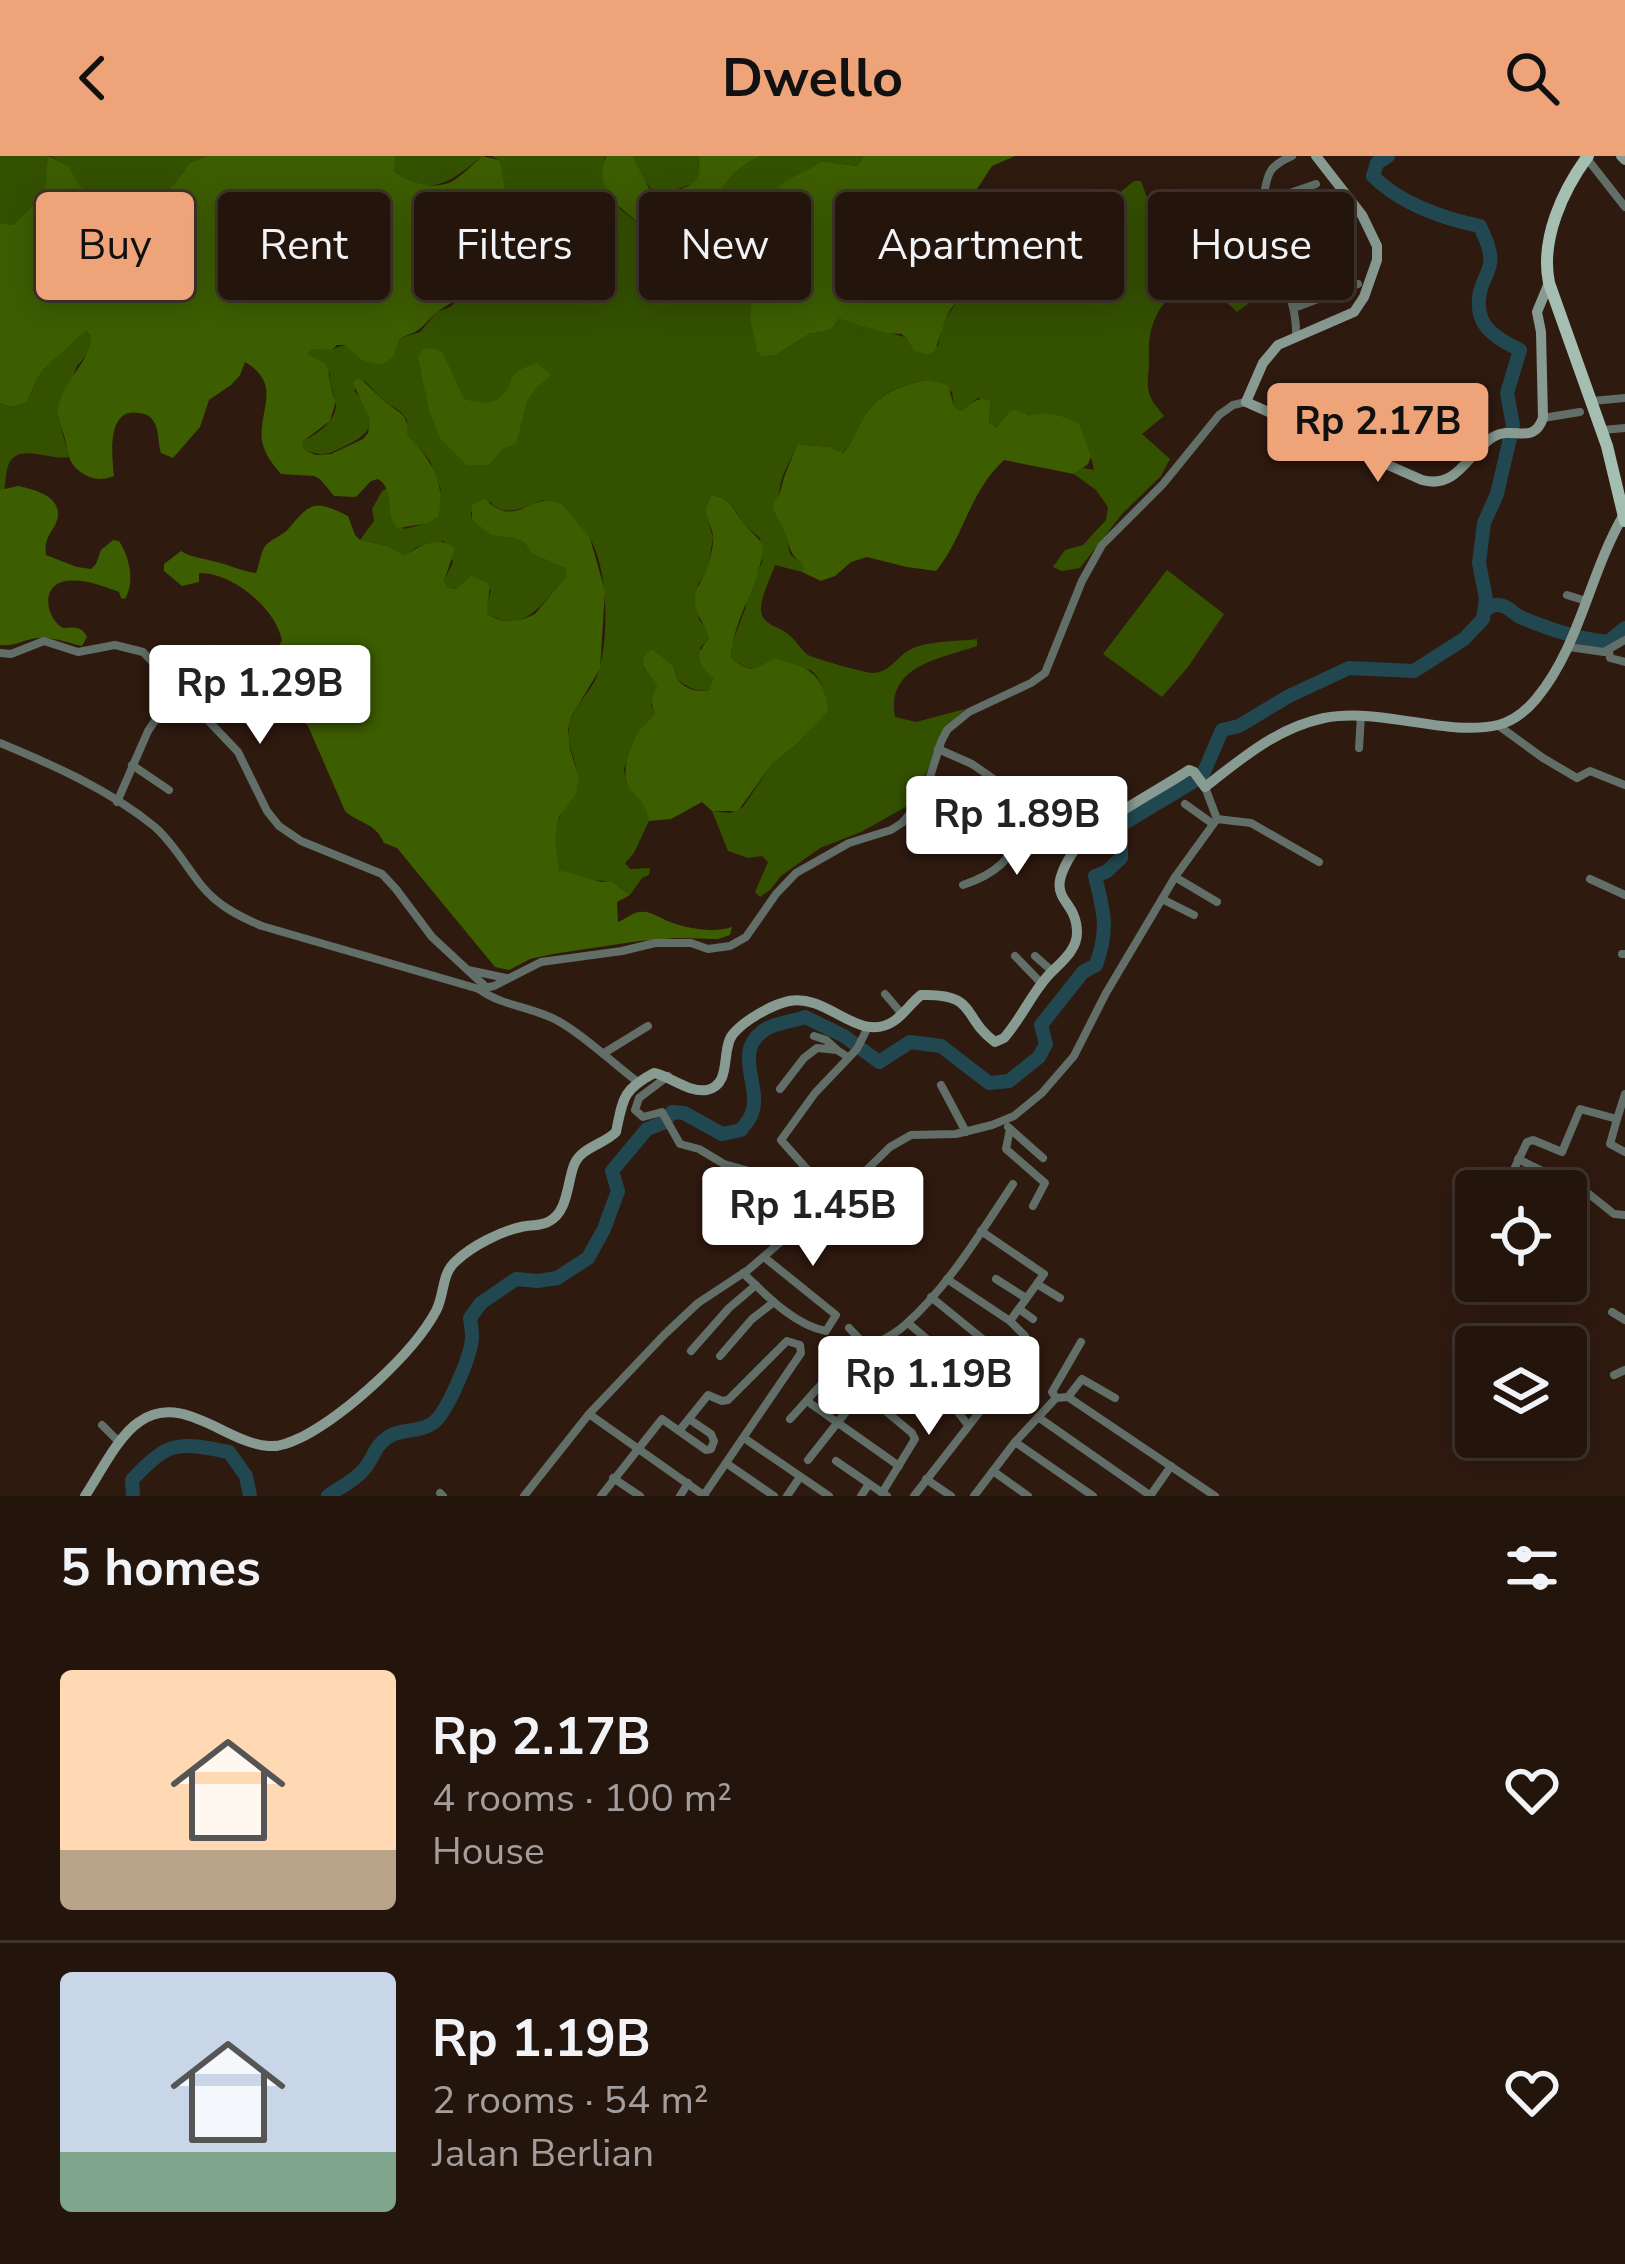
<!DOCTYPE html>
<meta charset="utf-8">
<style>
:root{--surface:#23140c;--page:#2f211a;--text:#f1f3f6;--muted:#a39e9d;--line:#40332d;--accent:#efa378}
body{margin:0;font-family:"Nunito Sans",sans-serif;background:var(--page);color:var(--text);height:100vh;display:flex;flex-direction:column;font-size:45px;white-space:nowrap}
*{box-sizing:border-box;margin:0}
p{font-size:39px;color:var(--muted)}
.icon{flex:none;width:66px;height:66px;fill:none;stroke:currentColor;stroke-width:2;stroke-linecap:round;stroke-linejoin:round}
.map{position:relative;height:1340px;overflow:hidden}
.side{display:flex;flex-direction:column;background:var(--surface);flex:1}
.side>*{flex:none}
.hud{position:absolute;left:36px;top:36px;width:1554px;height:108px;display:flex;gap:24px}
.controls{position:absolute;left:1455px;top:1014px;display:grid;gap:24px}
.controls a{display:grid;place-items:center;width:132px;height:132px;border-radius:12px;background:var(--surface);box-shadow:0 6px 30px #0003,0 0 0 3px var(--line);font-size:60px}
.price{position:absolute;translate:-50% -102px;padding:0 27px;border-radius:12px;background:#fff;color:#222;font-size:39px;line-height:78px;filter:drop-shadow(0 3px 6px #0008)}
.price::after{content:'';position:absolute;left:50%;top:72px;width:36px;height:27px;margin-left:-18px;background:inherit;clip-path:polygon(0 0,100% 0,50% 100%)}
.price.active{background:var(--accent);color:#111}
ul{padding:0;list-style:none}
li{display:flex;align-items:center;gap:36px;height:300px;padding:0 60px}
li+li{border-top:3px solid var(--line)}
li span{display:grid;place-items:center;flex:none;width:336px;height:240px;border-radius:12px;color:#555}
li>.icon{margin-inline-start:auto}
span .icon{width:144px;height:144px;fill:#fffc;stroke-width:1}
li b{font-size:51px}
h2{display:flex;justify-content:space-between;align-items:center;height:144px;padding:0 60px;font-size:51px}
.pill{padding:0 42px;border-radius:12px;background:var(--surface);box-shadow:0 6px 30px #0003,0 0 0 3px var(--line);font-size:42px;line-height:108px}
.pill.active{background:var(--accent);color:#111}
header{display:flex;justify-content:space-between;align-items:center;height:156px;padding:0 60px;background:var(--accent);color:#111;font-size:54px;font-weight:700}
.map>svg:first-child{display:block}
.green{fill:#345100}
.forest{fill:#3d5d01}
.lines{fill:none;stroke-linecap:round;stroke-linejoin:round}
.river{stroke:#214851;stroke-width:14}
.street{stroke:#626e68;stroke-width:8}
.secondary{stroke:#889b92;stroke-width:10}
.primary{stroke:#a5beb2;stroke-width:12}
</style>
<header><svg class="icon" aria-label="back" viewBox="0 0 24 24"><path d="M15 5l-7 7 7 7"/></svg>Dwello<svg class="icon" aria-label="search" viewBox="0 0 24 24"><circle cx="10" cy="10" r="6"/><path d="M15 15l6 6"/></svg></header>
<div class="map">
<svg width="1625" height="1340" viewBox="0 0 1625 1340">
<rect width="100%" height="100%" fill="#2f1a10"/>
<!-- green -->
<g class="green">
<path d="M0 0H49C45 11 47 19 45 30 41 46 24 57 13 69L0 67Z"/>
<path d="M51 0H207L189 7C181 22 157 48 141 52L113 40 92 38 80 30 67 10Z"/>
<path d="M396 0H482C453 24 431 44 394 15Z"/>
<path d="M491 0H606L604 2 620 53 649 76 663 96 670 99 692 102 752 128C757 166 743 167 776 199L809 178 831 174 839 163 938 190 942 169 957 145 984 135 991 124 998 120 997 95C956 83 990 41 1020 40 1049 38 1068 63 1096 56L1134 25H1141L1152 55 1164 63 1170 82 1190 111 1201 118 1243 126 1252 136 1248 148 1237 156C1208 126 1169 123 1153 168 1148 181 1149 193 1149 207 1149 217 1146 226 1149 236 1151 246 1158 252 1164 260L1142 278 1170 303 1161 320 1122 358 1080 412 1062 415 1053 411 1065 394 1083 389 1106 364 1108 351 1096 334 1074 318 1083 312 1094 314 1091 301 1029 260 1009 256 996 272 989 268 991 246 978 242 960 255 954 250 952 236 926 224C898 230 877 238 862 264 855 276 853 288 842 297L829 291 797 288C793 301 784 314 781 326 779 337 778 346 774 357L784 370 790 398 803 409 802 416 775 409C771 421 760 442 761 455 763 470 779 470 788 478 796 484 800 493 808 499 813 502 865 517 872 517 890 517 897 500 911 493 932 484 955 486 977 483V490C940 503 886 509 895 561L916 566 965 553 943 575 928 613 911 648 861 676 820 692 781 720 770 734 760 741 755 736 768 706 762 700 748 702 728 695 712 655 730 657 743 651 772 608 798 587 827 555C825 540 823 523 810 514L767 507C751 517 746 512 731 502L732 487 745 453 749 433 762 407 760 382C753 376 745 370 740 362 732 348 728 341 712 339L705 352 713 382 707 417 698 428 699 463 708 475 709 482 700 492 713 522 709 534C696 537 681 529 673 518L644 512 657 529 651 550 655 556 654 563 638 577 624 613 626 627 647 652 649 665 634 697 625 707 630 713 650 712 649 719 642 722 630 739 611 725C601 726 564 721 559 713 550 700 555 670 561 658 566 646 577 640 578 626 579 608 566 591 569 571 572 549 594 535 599 514 609 480 608 418 592 386 583 370 557 355 543 344 525 351 505 363 490 346L471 356 472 364 492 379 517 383 524 386 532 398 565 412 566 420C544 445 526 480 488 458L486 452 491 434 462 430 456 433 447 431 444 425 453 406 444 385 417 391 405 399 387 390 360 384 374 365 372 353 382 335 387 332 404 373 425 368 441 334 430 305 407 278V264C401 255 397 253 388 248 380 242 373 232 364 225L354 234C373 257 380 273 349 288 329 298 325 302 302 293V286C316 278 336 267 336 248 335 238 329 230 330 218L306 198 312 192 332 194C347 183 375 192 394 194L400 182 420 176 437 156 450 151 472 133H506L534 143 535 79 511 55 499 4Z"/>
<path d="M633 0H698L700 21 696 27C649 42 656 45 633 0Z"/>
<path d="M761 0H864L857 10 822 5 807 17 800 19 772 46 774 60 757 70 736 65 716 74 710 73 707 67C714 37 733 12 761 0Z"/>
<path d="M85 174 91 180V194L77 210 58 260 69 301C49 305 13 283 7 314 5 320 6 327 4 334H0V247L10 251 27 247C38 220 40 214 62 196 71 189 76 181 85 174Z"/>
<polygon points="1167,414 1224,458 1188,511 1162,541 1103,498"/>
</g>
<!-- forest -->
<g class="forest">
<path d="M49 0 68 10 80 30 92 38 113 40 141 52C157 48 181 22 189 7L207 0H396L394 15C408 27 433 34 451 26 462 20 473 8 482 0L499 4C504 18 506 45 513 56 525 76 542 71 534 100L547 127 534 143 506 133H472C461 142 444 150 435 158 419 173 423 174 400 182L393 201 382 209 362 204 345 189H337L332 194 312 193 307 198 326 208C331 221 329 232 336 245L330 265 302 286 303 293 316 299 331 298 363 283 368 277 370 264 353 227 358 222C370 229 377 240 388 248 401 258 409 259 407 278 430 304 447 325 438 361L425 368 397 372C384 358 396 334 378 323L371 325 356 341 334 340 320 323 314 320 281 318C272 307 265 299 262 285 258 255 283 228 245 206L240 219 231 229 209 244 200 271 173 302 161 297C158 288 159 276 155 268 151 260 147 258 139 257 106 251 112 300 114 320 102 325 90 324 78 314 70 308 68 298 66 288 65 279 59 268 58 259 57 227 92 207 91 180L86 175C77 181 71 189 63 196 40 214 38 219 27 247L10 251 0 247V67L13 69C24 57 41 46 45 30 47 19 45 11 49 0Z"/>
<path d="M606 0H633L650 34 663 39C688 29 704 32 698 0H761C733 12 714 37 707 67L710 73 716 74 736 65 756 70 774 60 771 39C787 18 802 21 822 5L857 10 864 0H1015L992 10 970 44 919 74 906 76 847 69 843 75C856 92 887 100 908 96 917 95 917 91 925 87 940 79 956 72 973 69L979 73 982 87 1003 101C1003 115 991 132 978 137 973 139 963 141 959 144 944 156 942 179 934 196L927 198 914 195 907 182 901 178 886 177 839 163 831 174 809 178 776 199 762 200 757 195C756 184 753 177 751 167 749 154 754 141 752 128 734 119 717 110 698 104 689 101 678 102 669 99 659 95 657 85 650 78 628 54 591 40 606 0Z"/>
<path d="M429 192 437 193 443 197 464 243C482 248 496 251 508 232 514 222 508 223 518 215 522 212 532 209 537 207L551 219 535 233 527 245 516 288 502 293 489 309H467L440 282 429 254 418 201 422 194Z"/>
<path d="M926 224 948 229 954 250 960 255C971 248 979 238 991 246L989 267 996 272 1009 256 1016 254 1029 260C1045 253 1064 260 1079 268L1091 301 1088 308 1074 318 1004 304C968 338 965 379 936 415L907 411 867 401 851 406 835 420 821 425 802 416 803 409C790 398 790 393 785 377 783 368 773 359 773 351 774 344 780 339 781 333 784 317 792 304 797 288L829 291 843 297C853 287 855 275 862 264 877 238 899 230 926 224Z"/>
<path d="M18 330C32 333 59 339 58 359 57 374 43 378 46 399L77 411 91 413 96 408 101 394 113 384 119 385C130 402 135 426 125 443L121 442 119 436C103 430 80 421 62 426 41 432 46 462 63 472 74 471 82 470 87 481L82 490C69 487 54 481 40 482 26 482 15 491 0 489V334Z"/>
<path d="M712 339C731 342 731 350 742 365 748 373 757 380 763 389 762 427 732 463 731 502 753 518 751 514 774 503 808 510 824 517 828 555L798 587 772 608 738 655H712L702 646 671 663 649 665C646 647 641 646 630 633 619 621 630 592 637 578 642 570 651 565 655 557 649 546 653 540 657 529 649 518 634 505 651 494 660 497 666 506 674 511 673 528 694 538 709 534L713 522C697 507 694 500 709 482 706 469 696 460 695 446 694 430 705 423 708 410 710 401 714 389 713 380 712 371 706 362 705 352Z"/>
<path d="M484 343C490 347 495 352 501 354 524 362 534 336 562 348L590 382 605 435 600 513 572 559 568 573 570 593 579 621 576 638 559 661 555 682 559 714 601 726 611 725 630 739 617 746 618 766C624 764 629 759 635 757 649 752 660 763 673 767 691 773 714 777 732 771L730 779 718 783 677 782 639 785 553 798 530 803 509 814 495 811 397 692 384 687C375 666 359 668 345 655L308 570 272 534 276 526 268 510 282 484C275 451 231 416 199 417V426L182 430 164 415V408L181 395C192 402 200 401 212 405 228 408 240 415 256 417 260 408 260 396 266 389 273 382 284 379 290 371 312 344 317 345 348 360L355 379 360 384 387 390 405 399C419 390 442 378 455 393L444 425 447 431 456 433 471 420 488 427C492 438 485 447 488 458 501 468 520 466 535 458L566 420 565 412 532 398 524 386 517 383 491 379 472 364V349Z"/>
</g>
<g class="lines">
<!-- river -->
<g class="river">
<path d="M1485 454C1492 450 1495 447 1503 450 1510 452 1514 458 1520 461 1548 473 1578 483 1608 486L1625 472"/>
<path d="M133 1340 132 1324C169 1284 178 1286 229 1296L246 1320 250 1340"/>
<path d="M328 1340C341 1330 355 1325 366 1311 374 1300 375 1290 388 1281 402 1272 419 1277 433 1267 447 1257 472 1198 472 1181 472 1174 471 1168 470 1162L481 1147 516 1123 538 1125 557 1122 588 1102 604 1073 618 1035 612 1015 647 973 663 967 672 956 684 957 722 978 741 974C745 968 750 964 752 957 762 929 731 895 766 873 776 867 794 865 805 861L844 880 879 906 910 886 941 890 989 927 1009 925 1039 901 1046 888 1041 869 1083 816 1096 809C1109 773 1104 756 1095 720L1106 716 1121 702V669L1196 624 1204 616 1222 574 1239 570 1289 540 1349 512 1414 515 1464 483 1483 463 1486 443 1479 407 1484 367 1497 338 1513 269 1507 237 1520 194C1495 182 1473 169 1480 136 1482 127 1488 118 1490 108 1492 95 1485 82 1480 70 1444 63 1399 47 1373 20L1377 7 1388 0"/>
</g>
<!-- street -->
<g class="street">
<polyline points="1585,0 1625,51"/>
<path d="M1262 49C1268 21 1264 12 1292 0"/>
<polyline points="1267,90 1347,59"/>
<polyline points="1257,130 1351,94"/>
<polyline points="1294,152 1358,128"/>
<path d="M1296 180C1298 137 1267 96 1258 55L1270 44 1316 28"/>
<polyline points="1592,245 1625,242"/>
<polyline points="1543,262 1580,256"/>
<polyline points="1603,274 1625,272"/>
<polyline points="1567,439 1586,445"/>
<polyline points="1569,491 1604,496 1625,484"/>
<polyline points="1609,495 1610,502 1625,506"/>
<polyline points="0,497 11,498 44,485 78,496 115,489 143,496 238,596 267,655 279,670 301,685 382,718 396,733 432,781 487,832"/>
<polyline points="1499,570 1543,602 1577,622 1590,615 1625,629"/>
<path d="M0 587C53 609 110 634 155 671 174 688 185 709 201 729 217 749 238 760 262 770L479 833C503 851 535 851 560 866 589 883 612 907 638 926"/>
<polyline points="1359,592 1361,559"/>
<polyline points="938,593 972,608 998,626 1012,641 1037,656"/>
<polyline points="132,609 169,634"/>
<polyline points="117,646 148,575 177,532 212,493"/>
<polyline points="1185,648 1213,668"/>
<polyline points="1217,663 1251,667 1319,706"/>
<polyline points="1175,721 1217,746"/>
<polyline points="1590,723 1625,739"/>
<path d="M963 729C1011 713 1011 693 1037 656L1048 661 1057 677 1075 694"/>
<polyline points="1162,743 1194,759"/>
<polyline points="1622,798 1625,798"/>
<polyline points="1015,800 1042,828"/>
<polyline points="1035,800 1052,815"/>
<polyline points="468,814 506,822"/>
<polyline points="479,833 494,830 541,806 622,795 655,787 691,787 708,793 730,790 746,781 776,738 796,717 849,687 891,674 902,667 923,643 941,586 947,574 969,556 1031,527 1045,517 1082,425 1102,389 1163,328 1219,259 1233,249 1246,246"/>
<polyline points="885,838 902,858"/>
<polyline points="814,880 826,884 836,893"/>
<polyline points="604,897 648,870"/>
<polyline points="668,920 639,942 635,954 643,961 662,956 680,988 699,993 724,1008 767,1020 803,1067"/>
<polyline points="941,929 966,976"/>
<polyline points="780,933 804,902 817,892 837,894 848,901"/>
<polyline points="1617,963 1610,988 1625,996"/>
<polyline points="1008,971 1043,1002"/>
<polyline points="1010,973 1006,993 1045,1027 1033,1050"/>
<polyline points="1518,1003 1589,1038 1614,1058 1625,1059"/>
<polyline points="1508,1026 1527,986 1533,984 1562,996 1580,953 1617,963 1625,938"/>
<polyline points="835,1045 781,984 815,937 857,893 868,871"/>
<path d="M743 1117C766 1139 794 1169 826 1175L836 1159 764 1101"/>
<polyline points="947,1123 1010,1165"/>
<polyline points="996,1123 1026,1142"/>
<polyline points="1037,1128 1060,1142"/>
<polyline points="931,1141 1006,1202 959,1256"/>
<polyline points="1019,1153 1033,1163"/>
<polyline points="1612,1156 1625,1164"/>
<polyline points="908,1167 981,1229"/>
<polyline points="849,1172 868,1192"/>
<polyline points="886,1185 891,1195 941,1234 968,1269"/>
<polyline points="691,1195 729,1152 756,1129"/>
<polyline points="720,1200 752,1163 774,1146"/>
<polyline points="1614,1219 1625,1214"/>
<polyline points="1068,1241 1082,1223 1115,1242"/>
<polyline points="1056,1242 1068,1241 1215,1340"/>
<polyline points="807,1245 899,1310"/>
<polyline points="589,1258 705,1340"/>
<polyline points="1038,1261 1151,1340"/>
<path d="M790 1263C809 1243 827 1219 849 1203 867 1189 888 1185 905 1169 949 1130 981 1076 1013 1028"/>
<polyline points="102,1269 119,1286"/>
<polyline points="679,1275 708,1239 722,1245 728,1244 787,1185 800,1189 801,1197 704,1339"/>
<polyline points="744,1282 829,1340"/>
<polyline points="1015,1286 1093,1340"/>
<polyline points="808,1304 857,1242 870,1242 912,1277 915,1283 882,1337"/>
<polyline points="836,1305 887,1340"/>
<polyline points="726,1307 774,1340"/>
<polyline points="993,1315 1028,1340"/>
<polyline points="613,1322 640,1340"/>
<polyline points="926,1323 951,1340"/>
<polyline points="440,1337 443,1340"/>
<polyline points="524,1340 589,1258 664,1179 698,1147 748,1114 803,1067 835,1045 890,991 911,979 956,978 992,969 1014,960 1042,937 1074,900 1106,837 1175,721 1217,663 1205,631"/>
<polyline points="601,1340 662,1263 706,1294 711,1293 714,1285 711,1278 689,1263"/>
<polyline points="680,1340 688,1327"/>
<polyline points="787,1340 800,1321"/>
<polyline points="861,1340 869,1328"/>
<polyline points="914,1340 1006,1222 1008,1211 1006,1202 1025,1180 1010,1165 1044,1118 981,1075"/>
<polyline points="974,1340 1015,1286 1056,1242 1052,1236 1081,1186"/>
<polyline points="1150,1340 1171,1310"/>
</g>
<!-- secondary -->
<g class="secondary">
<path d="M1316 0 1362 59 1377 90V104L1364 141 1354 156 1278 189 1263 207 1246 246 1422 324C1458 334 1468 296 1493 281 1514 269 1533 290 1543 262L1541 176 1537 156 1549 127"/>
<polyline points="1621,0 1625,4"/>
<path d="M85 1340C99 1319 118 1280 139 1266 182 1235 227 1288 269 1290 281 1291 293 1285 304 1280 347 1257 413 1198 436 1155 445 1138 441 1118 456 1105 472 1090 499 1076 521 1071 529 1069 540 1070 548 1066 568 1057 567 1027 574 1009 581 991 603 989 616 976 623 943 622 934 654 917 670 920 689 937 707 934 733 928 720 894 733 878 745 864 771 849 789 845 828 837 859 889 894 865 904 858 911 847 921 839 978 837 961 861 995 886L1004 882C1020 864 1030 841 1046 822 1057 809 1077 796 1077 777 1077 738 1039 747 1075 693 1092 668 1161 633 1189 614L1194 616 1205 631C1242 602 1277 572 1324 562 1382 551 1446 581 1498 569 1514 565 1526 555 1536 543 1580 490 1589 419 1623 360"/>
</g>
<!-- primary -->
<path class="primary" d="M1588 0C1563 34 1540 83 1549 127L1607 290 1625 365"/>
</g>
</svg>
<div class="controls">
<a><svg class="icon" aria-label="locate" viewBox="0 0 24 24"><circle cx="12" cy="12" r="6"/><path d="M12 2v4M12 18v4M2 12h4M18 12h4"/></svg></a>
<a><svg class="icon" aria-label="layers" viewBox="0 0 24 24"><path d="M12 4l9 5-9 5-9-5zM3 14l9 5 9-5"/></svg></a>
</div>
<b class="price active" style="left:1378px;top:329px">Rp 2.17B</b>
<b class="price" style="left:260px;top:591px">Rp 1.29B</b>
<b class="price" style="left:1017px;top:722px">Rp 1.89B</b>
<b class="price" style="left:813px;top:1113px">Rp 1.45B</b>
<b class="price" style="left:929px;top:1282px">Rp 1.19B</b>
<div class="hud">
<a class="pill active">Buy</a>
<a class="pill">Rent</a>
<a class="pill">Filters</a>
<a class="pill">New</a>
<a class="pill">Apartment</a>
<a class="pill">House</a>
</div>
</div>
<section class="side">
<h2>5 homes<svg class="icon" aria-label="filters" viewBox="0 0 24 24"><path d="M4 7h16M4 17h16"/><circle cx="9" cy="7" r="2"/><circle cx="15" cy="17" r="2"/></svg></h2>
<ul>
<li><span style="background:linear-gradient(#ffd9b3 75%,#b9a48a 0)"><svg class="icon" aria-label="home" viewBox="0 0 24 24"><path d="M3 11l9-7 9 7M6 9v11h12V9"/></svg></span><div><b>Rp 2.17B</b><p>4 rooms · 100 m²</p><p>House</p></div><svg class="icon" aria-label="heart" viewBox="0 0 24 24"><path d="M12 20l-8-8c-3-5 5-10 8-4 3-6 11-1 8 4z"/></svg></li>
<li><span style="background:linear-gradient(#c9d6e8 75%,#7fa58c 0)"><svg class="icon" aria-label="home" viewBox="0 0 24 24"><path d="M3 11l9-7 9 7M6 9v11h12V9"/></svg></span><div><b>Rp 1.19B</b><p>2 rooms · 54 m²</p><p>Jalan Berlian</p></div><svg class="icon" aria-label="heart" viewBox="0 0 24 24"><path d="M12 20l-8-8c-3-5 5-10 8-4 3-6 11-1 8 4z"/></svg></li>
</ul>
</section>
